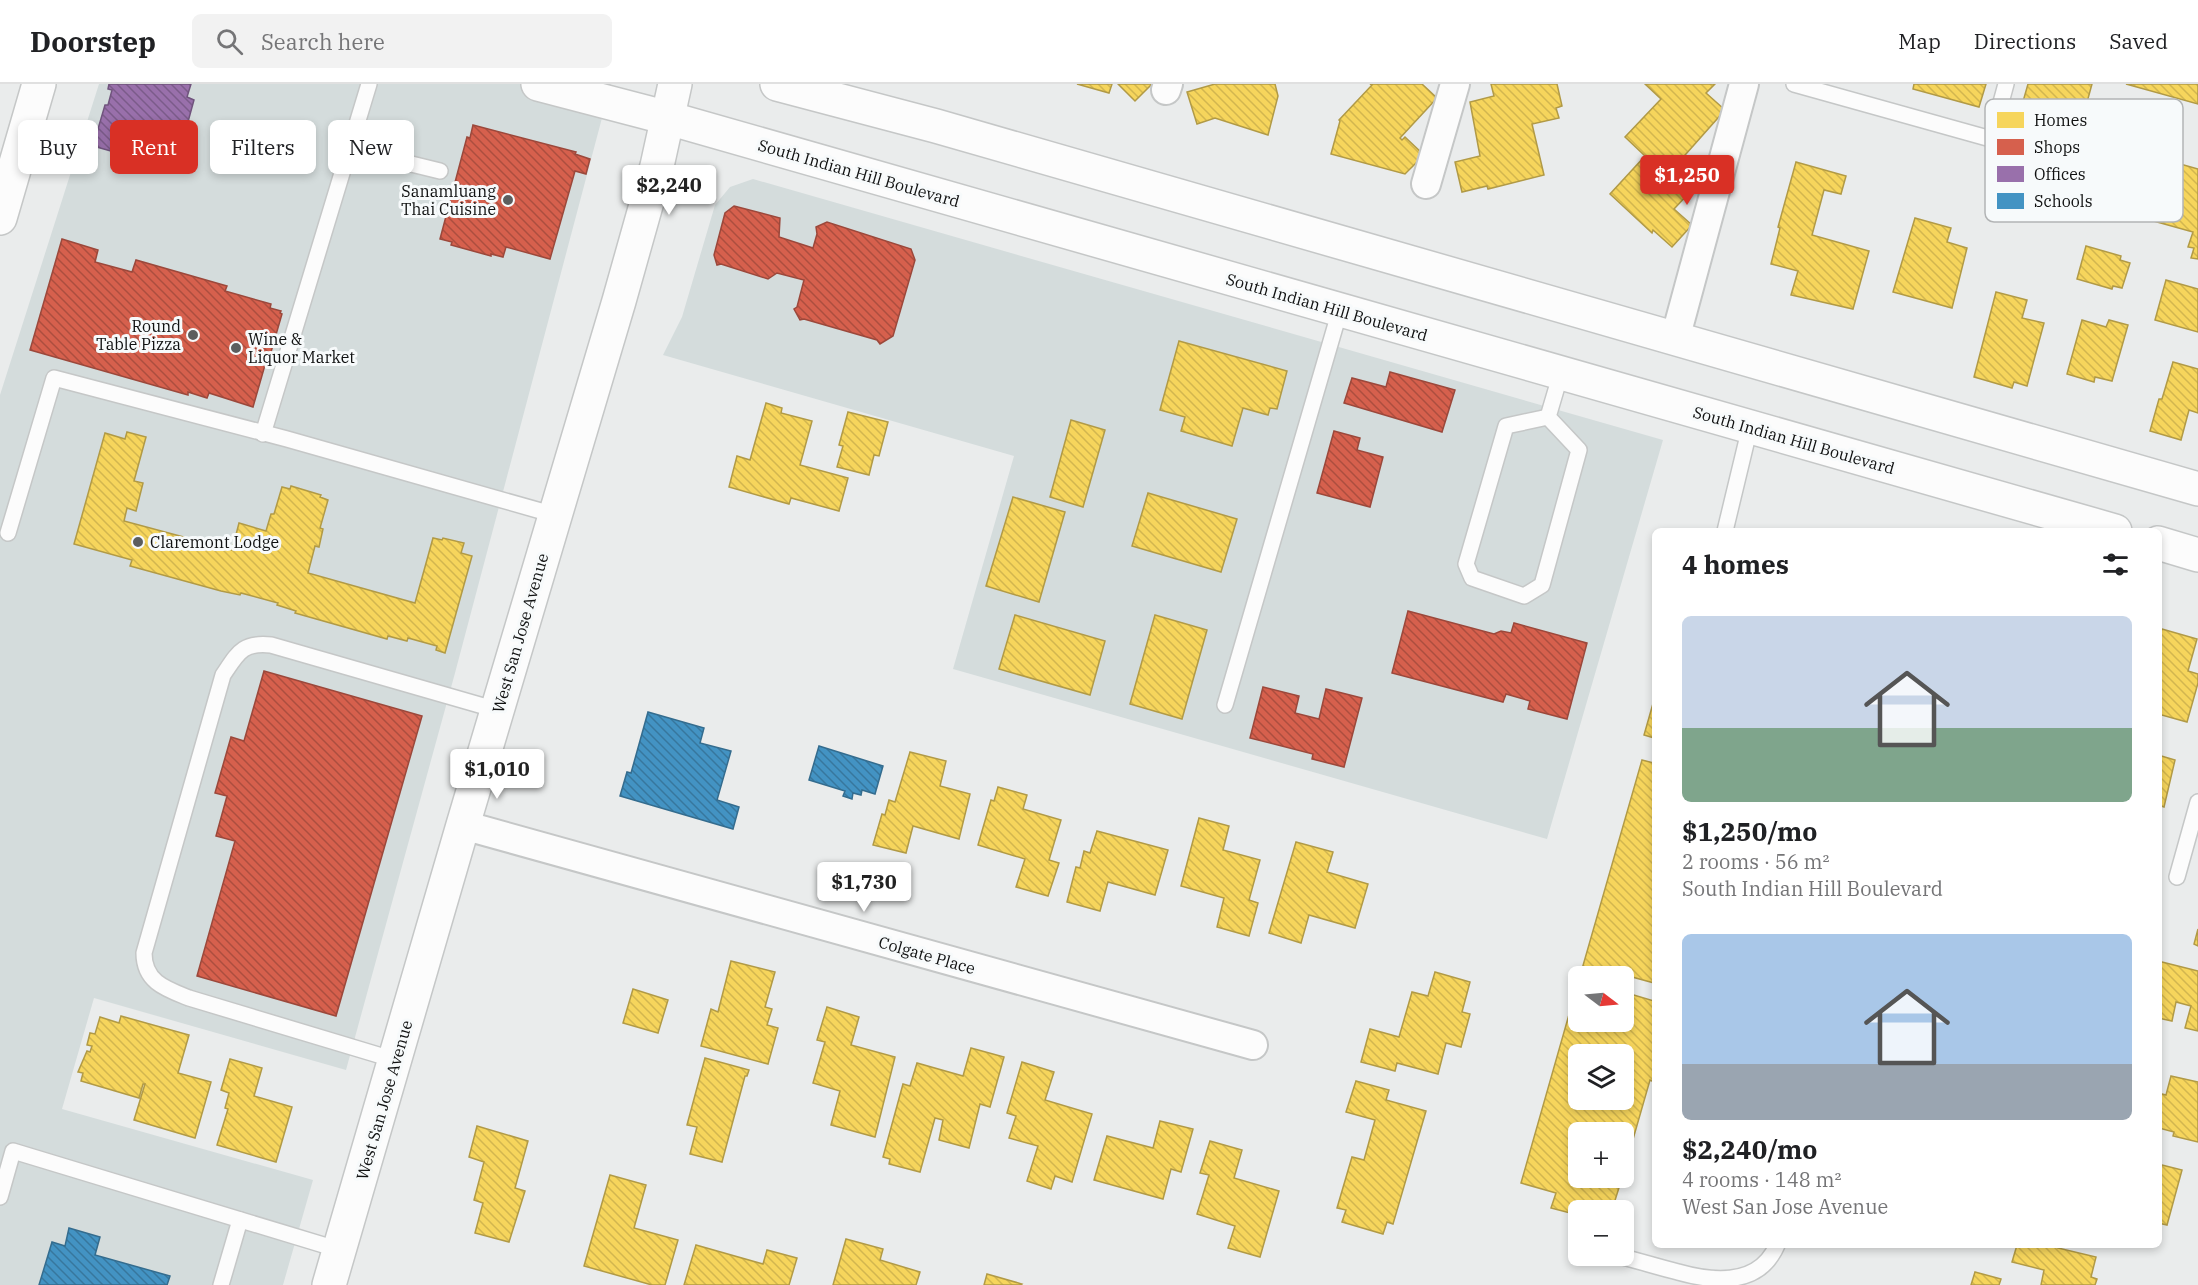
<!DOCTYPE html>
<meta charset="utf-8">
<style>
:root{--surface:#fff;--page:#f2f2f2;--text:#202124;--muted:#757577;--line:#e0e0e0;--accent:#d93025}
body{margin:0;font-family:"IBM Plex Serif",serif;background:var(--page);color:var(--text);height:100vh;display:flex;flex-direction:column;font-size:22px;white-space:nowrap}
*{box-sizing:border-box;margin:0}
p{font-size:20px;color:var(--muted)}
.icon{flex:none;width:33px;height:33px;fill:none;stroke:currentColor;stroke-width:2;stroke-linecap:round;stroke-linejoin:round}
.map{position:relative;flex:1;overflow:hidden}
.drawer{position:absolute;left:1652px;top:444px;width:510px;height:720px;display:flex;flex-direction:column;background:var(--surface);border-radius:9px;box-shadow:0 3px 9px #0003}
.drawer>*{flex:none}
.hud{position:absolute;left:18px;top:36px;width:570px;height:54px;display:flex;gap:12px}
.needle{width:39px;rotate:106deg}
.tools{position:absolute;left:1568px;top:882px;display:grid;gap:12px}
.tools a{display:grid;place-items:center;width:66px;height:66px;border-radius:9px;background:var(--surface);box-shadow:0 3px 9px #0003;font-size:30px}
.price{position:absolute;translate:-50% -51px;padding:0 14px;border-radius:6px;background:#fff;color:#222;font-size:20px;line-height:39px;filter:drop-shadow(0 2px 3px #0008)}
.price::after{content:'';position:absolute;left:50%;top:36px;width:18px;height:14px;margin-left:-9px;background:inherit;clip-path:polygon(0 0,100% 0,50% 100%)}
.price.selected{background:var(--accent);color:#fff}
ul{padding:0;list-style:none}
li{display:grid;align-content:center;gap:12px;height:318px;padding:0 30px}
li span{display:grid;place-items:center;height:186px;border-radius:9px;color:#555}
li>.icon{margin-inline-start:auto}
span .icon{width:108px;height:108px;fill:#fffc;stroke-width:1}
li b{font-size:26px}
h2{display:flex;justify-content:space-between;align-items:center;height:72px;padding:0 30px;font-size:26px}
.chip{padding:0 21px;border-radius:9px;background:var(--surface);box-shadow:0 3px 9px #0003;font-size:21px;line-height:54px}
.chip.selected{background:var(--accent);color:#fff}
header{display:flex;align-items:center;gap:36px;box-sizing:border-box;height:84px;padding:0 30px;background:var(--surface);border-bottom:2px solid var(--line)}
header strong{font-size:28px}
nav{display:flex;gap:33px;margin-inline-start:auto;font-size:21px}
.search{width:420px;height:54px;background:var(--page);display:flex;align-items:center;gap:15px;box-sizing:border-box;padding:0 21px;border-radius:9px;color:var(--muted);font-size:22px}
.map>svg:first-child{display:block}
.built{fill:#d4dcdc}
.homes{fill:url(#homes-back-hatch);stroke:#b19a46;stroke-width:1.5;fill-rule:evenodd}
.shops{fill:url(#shops-back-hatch);stroke:#9b483b;stroke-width:1.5}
.offices{fill:url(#offices-back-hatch);stroke:#70547d;stroke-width:1.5}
.schools{fill:url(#schools-back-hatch);stroke:#346c8e;stroke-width:1.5}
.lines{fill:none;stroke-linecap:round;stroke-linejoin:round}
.service-casing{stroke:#c5c7c7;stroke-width:18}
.minor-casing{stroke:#c5c7c7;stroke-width:32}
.tertiary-casing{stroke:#c5c7c7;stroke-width:36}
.primary-casing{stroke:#c5c7c7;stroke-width:36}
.motorway-casing{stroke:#c5c7c7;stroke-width:36}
.service{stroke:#fcfcfc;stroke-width:15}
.minor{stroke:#fcfcfc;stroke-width:28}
.tertiary{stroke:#fcfcfc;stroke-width:33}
.primary{stroke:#fcfcfc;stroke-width:33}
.motorway{stroke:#fcfcfc;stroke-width:33}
.poi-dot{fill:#5c5e5e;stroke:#f7fafb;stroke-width:2}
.labels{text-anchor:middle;stroke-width:6;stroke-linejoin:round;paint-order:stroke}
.street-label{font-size:16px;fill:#101111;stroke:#f7fafb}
.poi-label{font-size:16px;fill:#101111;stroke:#f7fafb;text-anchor:end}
.key{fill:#f7fafb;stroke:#b2b4b5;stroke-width:1.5}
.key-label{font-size:16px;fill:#101111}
</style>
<header>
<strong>Doorstep</strong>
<div class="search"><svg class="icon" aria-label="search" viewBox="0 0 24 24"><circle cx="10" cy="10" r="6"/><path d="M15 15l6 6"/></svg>Search here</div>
<nav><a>Map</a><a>Directions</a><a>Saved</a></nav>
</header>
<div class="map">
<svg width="2198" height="1201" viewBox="0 0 2198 1201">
<defs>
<pattern id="homes-back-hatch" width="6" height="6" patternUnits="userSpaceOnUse" patternTransform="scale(1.5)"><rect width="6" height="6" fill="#f6d55c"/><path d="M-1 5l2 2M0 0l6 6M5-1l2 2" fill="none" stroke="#d2b64f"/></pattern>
<pattern id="shops-back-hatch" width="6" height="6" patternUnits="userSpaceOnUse" patternTransform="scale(1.5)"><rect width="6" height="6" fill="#d6604d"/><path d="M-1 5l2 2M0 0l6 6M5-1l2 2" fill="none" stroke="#ac4e3f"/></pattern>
<pattern id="offices-back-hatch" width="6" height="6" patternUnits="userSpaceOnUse" patternTransform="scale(1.5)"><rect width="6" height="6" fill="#9970ab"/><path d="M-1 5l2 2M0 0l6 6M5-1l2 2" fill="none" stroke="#7b5b8a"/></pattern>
<pattern id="schools-back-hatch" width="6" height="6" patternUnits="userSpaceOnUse" patternTransform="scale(1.5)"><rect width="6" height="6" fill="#4393c3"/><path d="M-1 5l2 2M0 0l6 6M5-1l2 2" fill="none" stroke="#37779d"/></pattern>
</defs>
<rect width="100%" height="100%" fill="#eaecec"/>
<!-- built -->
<g class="built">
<polygon points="99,0 611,0 455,589 346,986 94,914 62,1025 313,1096 283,1201 0,1201 0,311"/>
<polygon points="753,95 1663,356 1547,755 953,585 1014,372 663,271 682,233 715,121 730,103"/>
</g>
<!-- homes -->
<g class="homes">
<polygon points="1077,0 1112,0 1109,9"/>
<polygon points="1118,0 1152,0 1135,17"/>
<polygon points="1215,0 1275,0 1278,12 1268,51 1215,34 1197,40 1187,8"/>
<polygon points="1370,0 1422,0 1437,14 1400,54 1402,56 1405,53 1424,71 1405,90 1331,70 1340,37 1339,36 1372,1"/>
<polygon points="1491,0 1557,0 1562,22 1556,24 1559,34 1532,40 1544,91 1488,105 1487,102 1462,108 1455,78 1480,72 1470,18 1494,12"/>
<polygon points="1645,0 1715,0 1706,9 1725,26 1670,88 1691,107 1674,125 1692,141 1672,163 1653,146 1652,149 1610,110 1645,72 1625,53 1661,15"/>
<polygon points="1914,0 1986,0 1979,23 1913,5"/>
<polygon points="2028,0 2092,0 2078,51 2198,85 2198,175 2191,174 2194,164 2188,163 2193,148 2053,109 2049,123 1997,109"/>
<polygon points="2126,0 2198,0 2198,20"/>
<polygon points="1796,78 1846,92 1841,110 1824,106 1812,151 1869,167 1853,225 1791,211 1798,187 1771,180 1780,144 1778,143"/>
<polygon points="1915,134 1951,144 1947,158 1967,164 1952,224 1893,208"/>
<polygon points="2086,162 2121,172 2120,176 2130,179 2122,204 2113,202 2112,205 2077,195"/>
<polygon points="2166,196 2198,205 2198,248 2155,236"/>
<polygon points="1996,208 2027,216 2022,234 2044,239 2027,302 2014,298 2012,304 1974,293"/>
<polygon points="2082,236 2106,243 2109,236 2128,241 2112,297 2095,293 2094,298 2067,290"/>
<polygon points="1179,257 1287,287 1277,325 1270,324 1268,331 1243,324 1232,362 1181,347 1185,333 1160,326"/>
<polygon points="2173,278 2198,285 2198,329 2189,326 2181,356 2150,347 2159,315 2162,315"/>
<polygon points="766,319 782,324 781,329 812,337 800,381 848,394 839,427 791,414 789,420 729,403 737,372 750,376"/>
<polygon points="848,328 888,338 879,372 874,371 869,391 837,383 843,362 839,361"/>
<polygon points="1071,336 1105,346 1083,423 1050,413"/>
<polygon points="127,348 146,353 134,397 143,399 136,427 127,424 124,437 232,466 239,439 266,447 271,430 274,430 282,403 290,405 291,402 321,411 320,413 328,416 320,444 323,445 319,463 315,462 308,489 415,519 433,454 442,456 443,454 464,459 461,469 472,472 445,569 436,566 437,562 408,554 407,557 388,552 387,555 295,529 296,527 277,521 278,519 241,509 240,511 221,507 130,482 132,476 74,460 105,349 125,355"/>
<polygon points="1148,409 1237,435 1221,488 1132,462"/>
<polygon points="1013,413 1065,428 1039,518 986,502"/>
<polygon points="1015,531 1105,557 1090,611 999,585"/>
<polygon points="1155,531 1207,546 1182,635 1130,620"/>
<polygon points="2162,545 2197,555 2188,587 2198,590 2198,599 2187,638 2158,630 2158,558"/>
<polygon points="1654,616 1654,654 1644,651"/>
<polygon points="910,668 946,677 940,702 970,710 959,755 913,742 906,769 873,761 882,730 885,731 889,716 895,718"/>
<polygon points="2158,671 2175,676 2164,723 2158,721"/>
<path d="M1642 676 1654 679V899L1632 893 1627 909 1654 917V998L1650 996 1623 1090V1048H1578V1094H1622L1612 1126H1578V1131L1551 1124 1556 1109 1521 1099 1578 899V938H1623V892H1580ZM1578 970H1623V1016H1578Z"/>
<polygon points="998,703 1027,711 1023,725 1061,736 1049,776 1059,779 1048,812 1016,803 1025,775 978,761 991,716 994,717"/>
<polygon points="1199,734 1229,742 1223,766 1260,776 1249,816 1258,819 1249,852 1217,843 1224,814 1181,802"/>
<polygon points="1097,747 1168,766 1155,811 1108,798 1100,827 1067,818 1076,783 1080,784 1084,767 1090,769"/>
<polygon points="1296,758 1333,768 1327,788 1368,800 1355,844 1309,831 1301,859 1269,849"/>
<polygon points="2198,845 2198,862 2194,860"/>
<polygon points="731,877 775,888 765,923 772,925 767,941 778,944 768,980 701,962 711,925 718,928"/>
<polygon points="2158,877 2198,887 2198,947 2185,944 2191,922 2176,918 2172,937 2158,934"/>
<polygon points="1435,888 1470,898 1462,928 1470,930 1461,963 1446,959 1438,990 1397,979 1395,987 1361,978 1370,945 1399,953 1412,908 1428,912"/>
<polygon points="633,905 668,916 658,949 623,939"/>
<polygon points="827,923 859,933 851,961 895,973 875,1053 831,1041 840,1007 813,999 825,958 817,956"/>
<polygon points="121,932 189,951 178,989 211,998 195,1054 134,1036 145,1000 143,1000 139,1014 81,997 83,989 78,988 87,967 90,968 92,962 87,961 90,949 95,950 100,933 119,939"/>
<polygon points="971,964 1004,973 990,1023 980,1020 969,1064 939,1056 943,1036 935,1034 920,1088 889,1080 890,1075 883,1073 903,1000 910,1002 917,979 963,992"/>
<polygon points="705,974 749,986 747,992 745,992 722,1078 690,1070 697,1043 687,1041"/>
<polygon points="230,975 262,984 254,1012 292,1023 276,1078 217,1061 228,1025 225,1024 229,1009 221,1006"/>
<polygon points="1022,978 1054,988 1045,1016 1092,1030 1072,1098 1055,1092 1051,1105 1027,1097 1038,1062 1009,1054 1016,1032 1007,1029"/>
<polygon points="2171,992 2198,998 2198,1058 2173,1052 2174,1048 2159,1044 2161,1035 2158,1034 2158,1009 2166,1011"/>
<polygon points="1356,997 1389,1006 1386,1016 1426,1027 1393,1140 1387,1138 1383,1150 1342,1138 1346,1126 1337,1124 1352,1073 1364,1076 1375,1036 1346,1028"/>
<polygon points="1160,1037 1193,1045 1181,1088 1171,1085 1163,1115 1094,1096 1107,1052 1153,1064"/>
<polygon points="477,1042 528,1057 515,1104 525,1107 509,1158 475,1149 483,1119 474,1116 484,1078 469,1073"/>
<polygon points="1210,1057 1242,1066 1234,1094 1279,1107 1260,1173 1228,1164 1235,1142 1197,1130 1209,1091 1200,1089"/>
<polygon points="2158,1080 2182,1086 2167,1141 2158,1139"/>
<polygon points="610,1091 646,1101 634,1144 678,1156 665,1201 652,1201 584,1182"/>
<polygon points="846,1155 883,1165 880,1176 920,1188 916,1201 833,1201"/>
<polygon points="696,1161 763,1180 767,1166 797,1174 789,1201 684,1201"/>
<polygon points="2017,1161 2059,1161 2058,1164 2096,1173 2091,1193 2097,1195 2095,1201 2041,1201 2044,1186 2012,1178"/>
<polygon points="1975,1188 2001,1195 1999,1201 1971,1201"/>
<polygon points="987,1190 1022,1200 1021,1201 984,1201"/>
</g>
<!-- shops -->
<g class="shops">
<polygon points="473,41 576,68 575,70 590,75 586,90 575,87 550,175 506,163 503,173 491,170 491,172 451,161 452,158 440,155 467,53 470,54"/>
<polygon points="734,122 780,134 779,153 813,164 817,150 816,143 827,138 911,165 915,176 893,252 880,260 877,256 804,235 800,236 794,225 797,223 804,196 777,189 768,195 721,180 717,181 714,171 725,129"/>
<polygon points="62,155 98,166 95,178 132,188 136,176 227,202 225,207 271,220 270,224 281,227 280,229 282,230 269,275 267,274 253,323 209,309 207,314 188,308 188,311 30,266"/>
<polygon points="1390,288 1455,306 1442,348 1344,319 1352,294 1386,303"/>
<polygon points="1334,347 1360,354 1357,366 1383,373 1370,423 1317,409"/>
<polygon points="1408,527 1494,550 1501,547 1511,549 1514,539 1587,559 1567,635 1528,625 1530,617 1506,610 1503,618 1392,589"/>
<polygon points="264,587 422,632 336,932 197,892 235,757 216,752 227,712 215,709 231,653 244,657"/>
<polygon points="1263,603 1299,612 1295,629 1319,635 1326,605 1362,614 1344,683 1312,675 1313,670 1250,654"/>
</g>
<!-- offices -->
<polygon class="offices" points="109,0 191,0 187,13 194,16 175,85 93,62 105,21 108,21 112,6 108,5"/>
<!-- schools -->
<g class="schools">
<polygon points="648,628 704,644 700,659 731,667 717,716 739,723 733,745 620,712 627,688 631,689"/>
<polygon points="819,662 883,682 875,710 862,706 861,711 853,709 852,715 843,712 845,707 809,696"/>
<polygon points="69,1144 100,1153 95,1171 170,1192 167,1201 39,1201 52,1158 65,1162"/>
</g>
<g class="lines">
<defs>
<g id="service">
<polyline points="1794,0 1991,55 2006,0"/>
<polyline points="350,65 440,87"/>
<polyline points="1548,333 1579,366 1542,501 1524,512 1472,494 1466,480 1506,342 1548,333 1561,289"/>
<polyline points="263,350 369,0"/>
<polyline points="1725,447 1750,343"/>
<polyline points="8,449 54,294 287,355 555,431"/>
<polyline points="1225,621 1340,226"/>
<polyline points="2177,793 2198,718"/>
<path d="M395 976 189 914C166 905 144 898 144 869L223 591C238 569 242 558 271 561L497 626"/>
<polyline points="0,1113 13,1067 340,1166"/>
<path d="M1619 1172C1639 1177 1658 1183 1678 1188 1717 1199 1760 1201 1777 1161"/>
<polyline points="221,1201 240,1136"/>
</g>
<g id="minor">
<polyline points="1166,6 1168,0"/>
<polyline points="1426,100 1455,0"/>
<polyline points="1675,255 1744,0"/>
<polyline points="463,741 1253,961"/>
</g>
<polyline id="tertiary" points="329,1201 463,741 619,217 657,82 675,0"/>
<g id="primary">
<polyline points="538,0 668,34 2115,447"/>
<polyline points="777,0 936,42 2198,405"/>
<polyline points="2158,459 2198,471"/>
</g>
<polyline id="motorway" points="0,134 39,0"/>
</defs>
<!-- service casing -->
<use href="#service" class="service-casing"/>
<!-- minor casing -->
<use href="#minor" class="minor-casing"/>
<!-- tertiary casing -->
<use href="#tertiary" class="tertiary-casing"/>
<!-- primary casing -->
<use href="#primary" class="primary-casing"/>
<!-- motorway casing -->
<use href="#motorway" class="motorway-casing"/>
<!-- service -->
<use href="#service" class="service"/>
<!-- minor -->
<use href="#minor" class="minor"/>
<!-- tertiary -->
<use href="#tertiary" class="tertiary"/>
<!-- primary -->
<use href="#primary" class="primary"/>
<!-- motorway -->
<use href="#motorway" class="motorway"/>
</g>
<!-- markers -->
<g class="poi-dot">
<circle cx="508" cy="116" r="6"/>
<circle cx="193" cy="251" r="6"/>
<circle cx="236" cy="264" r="6"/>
<circle cx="138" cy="458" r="6"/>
</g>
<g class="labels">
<!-- street labels -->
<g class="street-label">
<text transform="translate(859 89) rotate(16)" y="6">South Indian Hill Boulevard</text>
<text transform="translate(1327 223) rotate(16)" y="6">South Indian Hill Boulevard</text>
<text transform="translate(1794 356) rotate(16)" y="6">South Indian Hill Boulevard</text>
<text transform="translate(520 549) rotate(-74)" y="6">West San Jose Avenue</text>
<text transform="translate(927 871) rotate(16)" y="6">Colgate Place</text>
<text transform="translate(384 1016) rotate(-74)" y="6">West San Jose Avenue</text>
</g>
<!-- poi labels -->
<g class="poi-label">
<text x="496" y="113">Sanamluang<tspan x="496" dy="18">Thai Cuisine</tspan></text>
<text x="181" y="248">Round<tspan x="181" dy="18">Table Pizza</tspan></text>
<text x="248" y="261" text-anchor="start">Wine &amp;<tspan x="248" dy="18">Liquor Market</tspan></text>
<text x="150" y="464" text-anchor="start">Claremont Lodge</text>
</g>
</g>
<!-- legend -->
<rect x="1985" y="15" width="198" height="123" rx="9" class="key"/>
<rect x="1997" y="28" width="27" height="16" fill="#f6d55c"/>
<rect x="1997" y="55" width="27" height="16" fill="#d6604d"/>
<rect x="1997" y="82" width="27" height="16" fill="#9970ab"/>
<rect x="1997" y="109" width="27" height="16" fill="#4393c3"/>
<g class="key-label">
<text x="2034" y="42">Homes</text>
<text x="2034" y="69">Shops</text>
<text x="2034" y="96">Offices</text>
<text x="2034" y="123">Schools</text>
</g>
</svg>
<div class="tools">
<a><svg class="needle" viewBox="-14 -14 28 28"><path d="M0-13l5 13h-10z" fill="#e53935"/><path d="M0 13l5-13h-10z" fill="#757577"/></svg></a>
<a><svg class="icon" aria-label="layers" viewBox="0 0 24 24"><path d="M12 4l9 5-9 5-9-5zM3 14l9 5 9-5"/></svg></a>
<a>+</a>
<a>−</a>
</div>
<b class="price selected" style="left:1687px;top:122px">$1,250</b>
<b class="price" style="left:669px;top:132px">$2,240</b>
<b class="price" style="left:497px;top:716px">$1,010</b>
<b class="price" style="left:864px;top:829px">$1,730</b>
<div class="hud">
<a class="chip">Buy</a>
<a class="chip selected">Rent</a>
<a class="chip">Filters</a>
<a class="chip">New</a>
</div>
<section class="drawer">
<h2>4 homes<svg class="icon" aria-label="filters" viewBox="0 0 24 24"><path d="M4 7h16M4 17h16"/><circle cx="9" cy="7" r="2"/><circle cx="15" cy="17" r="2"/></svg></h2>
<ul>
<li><span style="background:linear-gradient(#c9d6e8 60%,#7fa58c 0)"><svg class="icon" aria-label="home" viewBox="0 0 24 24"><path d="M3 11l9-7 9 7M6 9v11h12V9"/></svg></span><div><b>$1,250/mo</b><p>2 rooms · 56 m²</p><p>South Indian Hill Boulevard</p></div></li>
<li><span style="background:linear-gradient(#a9c7e8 70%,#9aa5b1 0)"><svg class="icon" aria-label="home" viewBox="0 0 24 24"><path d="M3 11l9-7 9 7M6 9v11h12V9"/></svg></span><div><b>$2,240/mo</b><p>4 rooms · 148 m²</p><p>West San Jose Avenue</p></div></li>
</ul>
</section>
</div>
